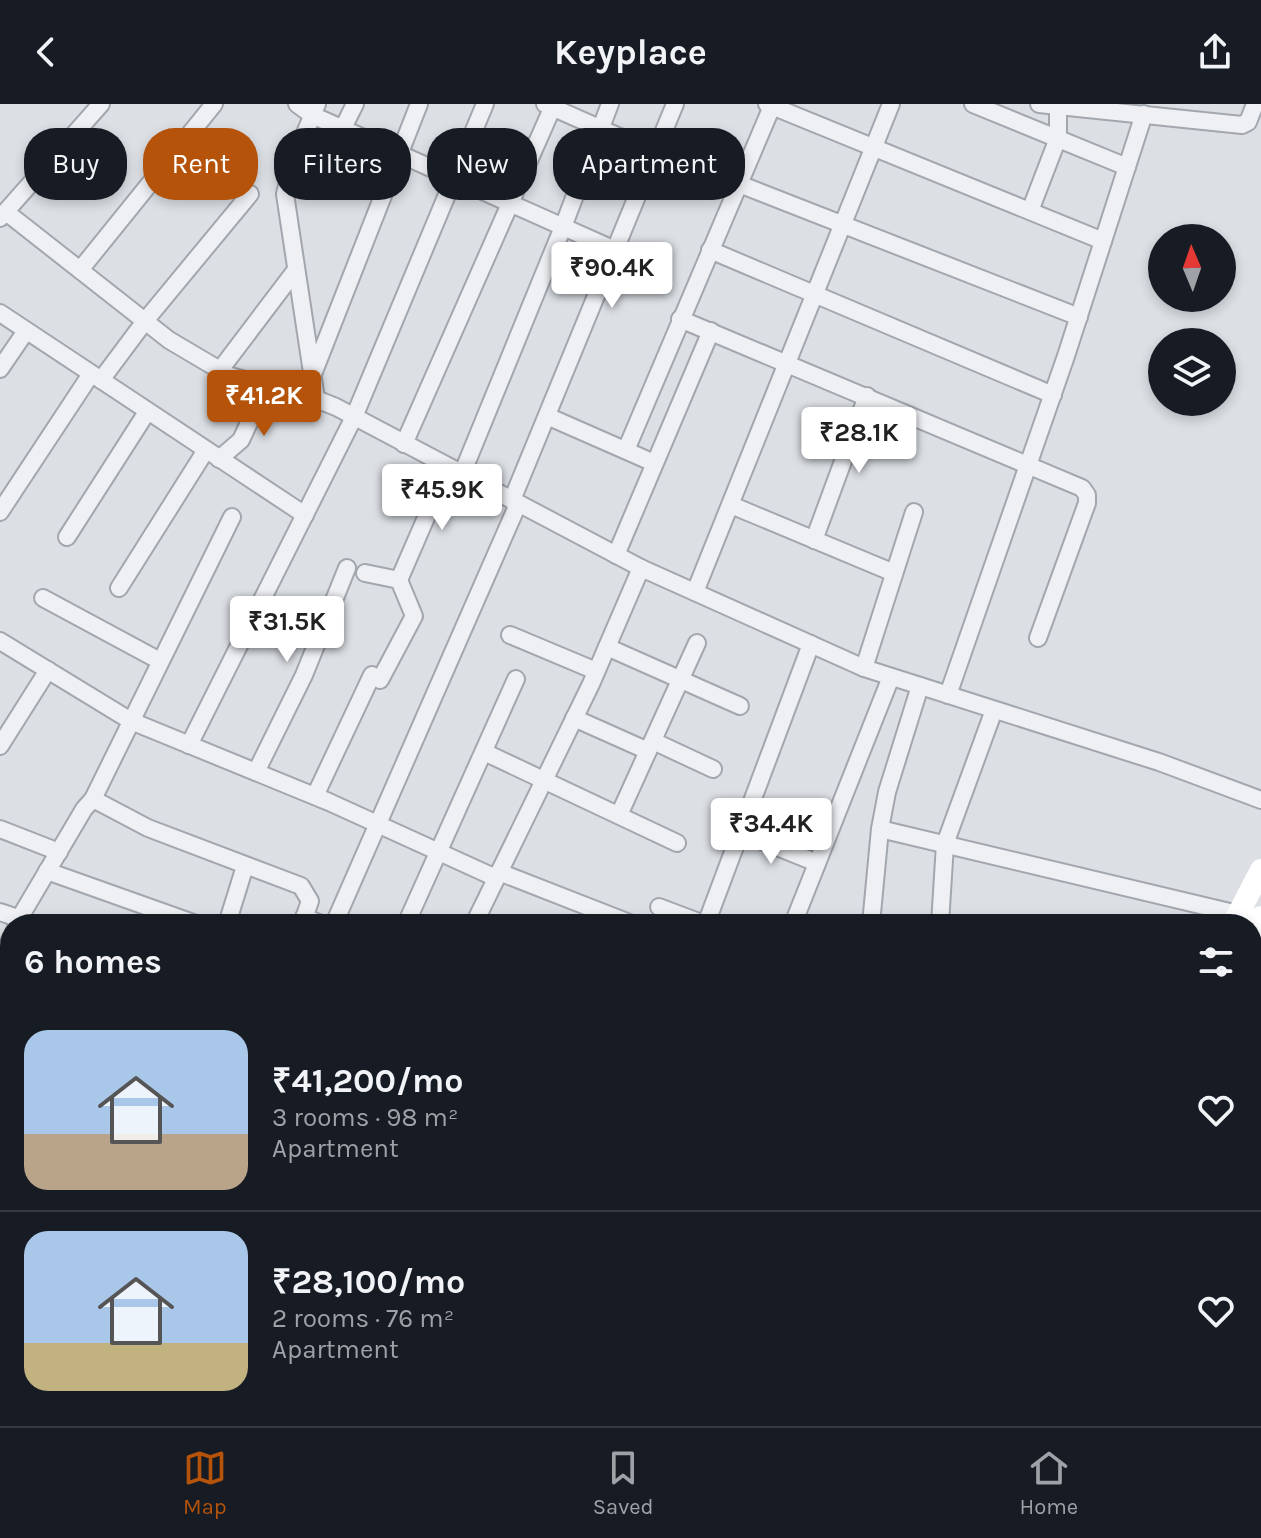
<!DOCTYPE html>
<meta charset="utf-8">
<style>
:root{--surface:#171b24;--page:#20242c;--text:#f1f3f6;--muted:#9ea1a6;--line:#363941;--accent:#b45309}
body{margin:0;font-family:Karla,sans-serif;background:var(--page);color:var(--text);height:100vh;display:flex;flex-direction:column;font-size:30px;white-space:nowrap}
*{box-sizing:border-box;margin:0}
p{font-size:26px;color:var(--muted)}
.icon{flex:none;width:44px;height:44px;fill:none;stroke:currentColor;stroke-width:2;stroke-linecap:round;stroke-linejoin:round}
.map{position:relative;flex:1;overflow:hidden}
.drawer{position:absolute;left:0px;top:810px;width:1262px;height:512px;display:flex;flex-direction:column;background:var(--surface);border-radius:32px 32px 0 0;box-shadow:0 4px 12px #0003}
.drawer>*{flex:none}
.hud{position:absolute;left:24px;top:24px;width:800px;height:72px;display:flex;gap:16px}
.needle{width:52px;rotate:358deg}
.controls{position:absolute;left:1148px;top:120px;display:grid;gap:16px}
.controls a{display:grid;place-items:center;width:88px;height:88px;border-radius:50%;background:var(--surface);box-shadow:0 4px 12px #0003;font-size:40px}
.price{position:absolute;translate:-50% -68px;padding:0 18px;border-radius:8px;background:#fff;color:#222;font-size:26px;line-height:52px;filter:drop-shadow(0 2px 4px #0008)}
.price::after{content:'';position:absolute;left:50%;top:48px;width:24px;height:18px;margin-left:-12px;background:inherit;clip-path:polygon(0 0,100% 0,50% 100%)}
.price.on{background:var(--accent);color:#fff}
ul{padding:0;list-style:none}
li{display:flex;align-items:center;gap:24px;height:200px;padding:0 24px}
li+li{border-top:2px solid var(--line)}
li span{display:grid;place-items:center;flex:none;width:224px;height:160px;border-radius:24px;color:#555}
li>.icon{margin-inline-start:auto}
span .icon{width:96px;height:96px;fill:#fffc;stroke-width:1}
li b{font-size:34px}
h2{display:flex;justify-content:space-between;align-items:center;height:96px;padding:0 24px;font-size:34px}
.tag{padding:0 28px;border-radius:32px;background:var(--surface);box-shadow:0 4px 12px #0003;font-size:28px;line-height:72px}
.tag.on{background:var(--accent);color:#fff}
header{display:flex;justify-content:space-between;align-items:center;height:104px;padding:0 24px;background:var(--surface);font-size:36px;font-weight:700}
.tab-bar{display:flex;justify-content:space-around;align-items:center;height:112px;border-top:2px solid var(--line);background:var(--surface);font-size:22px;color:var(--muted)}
.tab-bar a{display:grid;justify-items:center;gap:4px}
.tab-bar .on{color:var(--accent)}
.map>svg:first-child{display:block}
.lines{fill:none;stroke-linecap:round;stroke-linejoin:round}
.lane-casing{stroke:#a2a7ae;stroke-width:12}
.street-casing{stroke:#a2a7ae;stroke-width:20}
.lane{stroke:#eef0f4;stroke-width:8}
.street{stroke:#eef0f4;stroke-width:16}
.secondary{stroke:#fff;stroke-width:22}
</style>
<header><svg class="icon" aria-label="back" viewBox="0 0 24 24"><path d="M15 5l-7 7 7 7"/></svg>Keyplace<svg class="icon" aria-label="share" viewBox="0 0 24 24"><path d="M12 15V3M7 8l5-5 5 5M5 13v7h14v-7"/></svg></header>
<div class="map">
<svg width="1261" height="1322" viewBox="0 0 1261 1322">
<rect width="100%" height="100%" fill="#dce0e5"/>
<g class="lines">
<defs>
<g id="lane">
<polyline points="1252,1223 1261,1203"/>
<polyline points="1208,1322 1213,1312"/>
</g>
<g id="street">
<polyline points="297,0 312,11 615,146"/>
<polyline points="545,0 624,35 1079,213"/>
<polyline points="767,0 1103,137"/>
<polyline points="973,0 1127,63"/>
<polyline points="1039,0 1242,21 1248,18 1255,0"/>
<polyline points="343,24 355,0"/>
<polyline points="1030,107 1058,34 1058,0"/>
<polyline points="6,108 169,236 196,252 230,272 316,295 336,303 641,464 864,564 1159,658 1261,696"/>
<polyline points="0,114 101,0"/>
<polyline points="710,146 1053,291"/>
<polyline points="80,166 214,0"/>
<polyline points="0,209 305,411"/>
<polyline points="680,215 1082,384 1087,391 1087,399 1038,534"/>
<polyline points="0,265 26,227"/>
<polyline points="220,266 295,167"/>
<polyline points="313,270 419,0"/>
<polyline points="101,276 145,217 250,90"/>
<polyline points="316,295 285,90 292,61 317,0"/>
<polyline points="547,312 654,359"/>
<polyline points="404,340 554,0"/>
<polyline points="626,346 773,0"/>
<polyline points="219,355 241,336 266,282"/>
<polyline points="462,370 563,123 610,0"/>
<polyline points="512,396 675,0"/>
<polyline points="731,401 894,469"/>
<polyline points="0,408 91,270"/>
<polyline points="67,433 147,308"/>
<polyline points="814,436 867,292"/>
<polyline points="616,451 711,227"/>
<polyline points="365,469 399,476 414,512 380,576"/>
<polyline points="399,476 448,363"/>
<polyline points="119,484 206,346"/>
<polyline points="695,488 891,0"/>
<polyline points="43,494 160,557"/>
<polyline points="510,531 596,567"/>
<polyline points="0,537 131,617 329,698 496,774"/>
<polyline points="607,543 740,602"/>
<polyline points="864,564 914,408"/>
<polyline points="948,591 1066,252 1144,10"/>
<polyline points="574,614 648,647"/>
<polyline points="653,637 713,665"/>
<polyline points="189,641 354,313 485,0"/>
<polyline points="0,642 48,566"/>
<polyline points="484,648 677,739"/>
<polyline points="256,668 304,571 347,464"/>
<polyline points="315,692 372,571"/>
<polyline points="93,695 148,724 301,782 310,797 302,820"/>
<polyline points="619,711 697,539"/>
<polyline points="0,725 59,748"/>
<polyline points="880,725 1238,810"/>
<polyline points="740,728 817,759"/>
<polyline points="47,767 196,820"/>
<polyline points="499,768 632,820"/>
<polyline points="659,803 704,820"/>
<polyline points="0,808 18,814"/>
<polyline points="304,813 321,820"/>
<polyline points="16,820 84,705 93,695 232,413"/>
<polyline points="227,820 245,762"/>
<polyline points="334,820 518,400"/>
<polyline points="406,820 516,575"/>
<polyline points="474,820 591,580 641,464"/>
<polyline points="706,820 811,540"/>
<polyline points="793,820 891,573"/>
<polyline points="871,820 880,725 887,688 920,582"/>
<polyline points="940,820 945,740 994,606"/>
<polyline points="0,861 10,836"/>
<polyline points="0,922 10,925"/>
<polyline points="0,1052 10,1056"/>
<polyline points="0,1151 10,1145"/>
<polyline points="361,1312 373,1322"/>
<polyline points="1079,1312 1112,1322"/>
<polyline points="181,1322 185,1312"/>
<polyline points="259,1322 263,1312"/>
<polyline points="661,1322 693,1312"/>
<polyline points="708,1322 742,1312"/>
</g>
</defs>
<!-- lane casing -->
<use href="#lane" class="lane-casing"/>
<!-- street casing -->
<use href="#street" class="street-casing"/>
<!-- lane -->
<use href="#lane" class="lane"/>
<!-- street -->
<use href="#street" class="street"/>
<!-- secondary -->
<g class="secondary">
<polyline points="1233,820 1261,766"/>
<polyline points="1252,831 1261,813"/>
<polyline points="998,1322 1002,1312"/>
</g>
</g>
</svg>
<div class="controls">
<a><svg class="needle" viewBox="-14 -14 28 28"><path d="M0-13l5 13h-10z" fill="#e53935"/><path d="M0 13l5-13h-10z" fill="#9ea1a6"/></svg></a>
<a><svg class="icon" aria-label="layers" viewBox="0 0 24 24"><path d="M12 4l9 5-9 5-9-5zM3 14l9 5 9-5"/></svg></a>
</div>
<b class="price" style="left:612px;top:206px">₹90.4K</b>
<b class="price on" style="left:264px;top:334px">₹41.2K</b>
<b class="price" style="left:859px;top:371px">₹28.1K</b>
<b class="price" style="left:442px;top:428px">₹45.9K</b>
<b class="price" style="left:287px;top:560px">₹31.5K</b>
<b class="price" style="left:771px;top:762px">₹34.4K</b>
<div class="hud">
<a class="tag">Buy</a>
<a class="tag on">Rent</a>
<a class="tag">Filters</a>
<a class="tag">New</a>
<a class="tag">Apartment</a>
</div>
<section class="drawer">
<h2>6 homes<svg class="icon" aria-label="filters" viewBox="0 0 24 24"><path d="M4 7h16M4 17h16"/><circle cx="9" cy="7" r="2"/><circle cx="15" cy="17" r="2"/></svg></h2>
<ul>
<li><span style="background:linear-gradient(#a9c7e8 65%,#b9a48a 0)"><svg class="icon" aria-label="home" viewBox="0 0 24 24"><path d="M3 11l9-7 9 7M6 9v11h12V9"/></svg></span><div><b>₹41,200/mo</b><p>3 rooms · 98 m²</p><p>Apartment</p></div><svg class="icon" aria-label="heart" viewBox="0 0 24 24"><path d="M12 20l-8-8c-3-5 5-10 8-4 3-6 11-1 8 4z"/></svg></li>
<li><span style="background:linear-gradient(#a9c7e8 70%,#c2b280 0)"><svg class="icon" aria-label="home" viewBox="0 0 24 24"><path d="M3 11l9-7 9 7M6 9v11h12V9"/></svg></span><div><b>₹28,100/mo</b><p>2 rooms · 76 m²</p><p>Apartment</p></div><svg class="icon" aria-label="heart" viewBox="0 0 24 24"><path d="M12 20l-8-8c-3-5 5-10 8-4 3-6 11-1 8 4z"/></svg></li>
</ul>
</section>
</div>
<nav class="tab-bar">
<a class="on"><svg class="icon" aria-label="map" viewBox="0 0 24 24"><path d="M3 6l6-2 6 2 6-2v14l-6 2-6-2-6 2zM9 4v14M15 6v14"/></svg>Map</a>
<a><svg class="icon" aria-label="saved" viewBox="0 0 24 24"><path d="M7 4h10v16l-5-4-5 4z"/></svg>Saved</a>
<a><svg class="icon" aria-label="home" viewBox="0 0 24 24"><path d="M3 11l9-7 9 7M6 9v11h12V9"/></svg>Home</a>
</nav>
